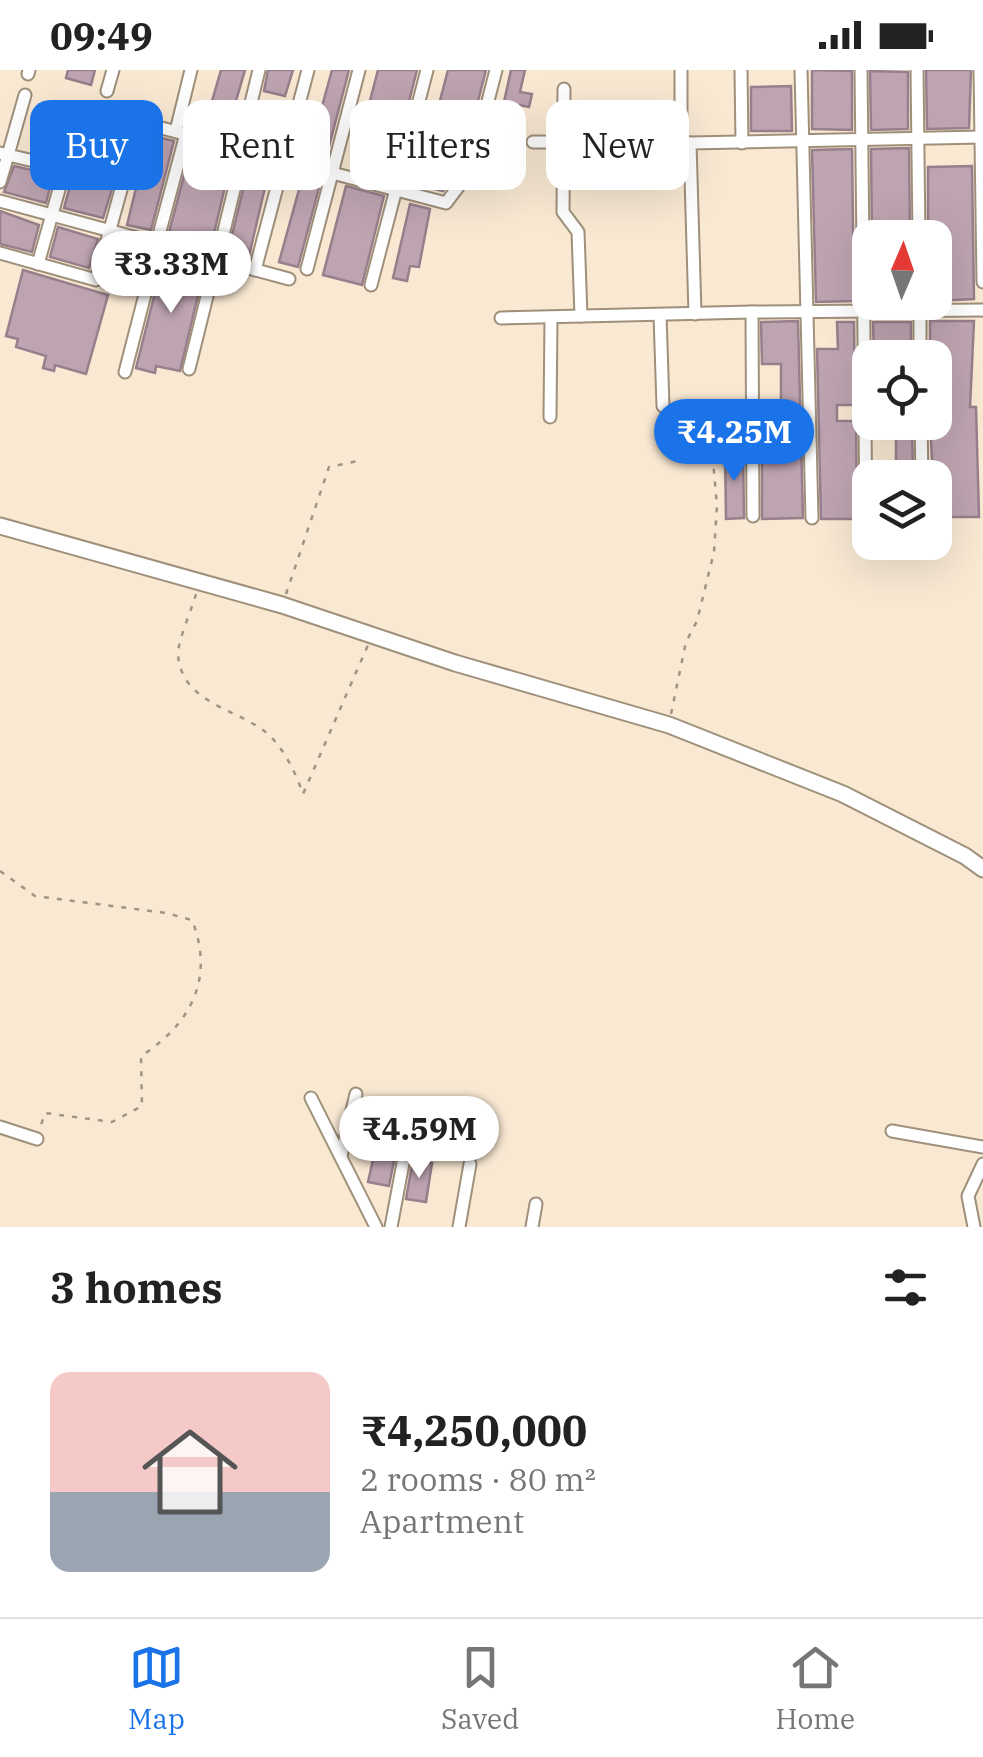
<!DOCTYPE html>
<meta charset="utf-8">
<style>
:root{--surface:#fff;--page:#f2f2f2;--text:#222;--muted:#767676;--line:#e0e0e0;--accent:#1a73e8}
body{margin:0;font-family:"IBM Plex Serif",serif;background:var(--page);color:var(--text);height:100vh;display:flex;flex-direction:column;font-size:38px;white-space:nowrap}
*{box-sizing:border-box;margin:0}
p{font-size:32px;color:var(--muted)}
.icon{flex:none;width:55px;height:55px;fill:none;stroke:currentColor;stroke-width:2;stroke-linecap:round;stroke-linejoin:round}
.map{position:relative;height:1157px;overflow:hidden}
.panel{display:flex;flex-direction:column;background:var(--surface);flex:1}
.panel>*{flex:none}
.guide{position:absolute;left:30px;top:30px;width:925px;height:90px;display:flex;gap:20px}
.needle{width:65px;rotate:2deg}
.buttons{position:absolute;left:852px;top:150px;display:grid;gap:20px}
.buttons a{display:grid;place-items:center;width:100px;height:100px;border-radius:20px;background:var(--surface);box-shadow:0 10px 40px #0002;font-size:50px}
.price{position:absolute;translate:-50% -85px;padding:0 22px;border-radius:35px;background:#fff;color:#222;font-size:32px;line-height:65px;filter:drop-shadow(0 2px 5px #0008)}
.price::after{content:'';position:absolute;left:50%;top:60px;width:30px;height:22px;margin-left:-15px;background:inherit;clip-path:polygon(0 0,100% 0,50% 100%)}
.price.selected{background:var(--accent);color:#fff}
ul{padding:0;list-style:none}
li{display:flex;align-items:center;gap:30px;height:250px;padding:0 50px}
li span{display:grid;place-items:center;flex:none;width:280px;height:200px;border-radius:20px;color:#555}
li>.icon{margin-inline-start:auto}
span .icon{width:120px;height:120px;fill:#fffc;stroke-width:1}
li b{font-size:42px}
h2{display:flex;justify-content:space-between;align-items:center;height:120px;padding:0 50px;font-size:42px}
.pill{padding:0 35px;border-radius:20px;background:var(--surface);box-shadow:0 10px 40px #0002;font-size:35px;line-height:90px}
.pill.selected{background:var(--accent);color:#fff}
.status{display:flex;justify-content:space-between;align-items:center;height:70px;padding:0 50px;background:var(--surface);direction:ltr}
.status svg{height:28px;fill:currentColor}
.tabs{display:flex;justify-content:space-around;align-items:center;height:140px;border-top:2px solid var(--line);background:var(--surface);font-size:28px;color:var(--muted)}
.tabs a{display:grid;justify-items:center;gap:5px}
.tabs .selected{color:var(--accent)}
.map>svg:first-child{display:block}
.building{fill:#bea4b1;stroke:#977f8b;stroke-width:2.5}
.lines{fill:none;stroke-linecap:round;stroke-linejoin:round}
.minor-casing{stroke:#9f907b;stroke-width:15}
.tertiary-casing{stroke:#9f907b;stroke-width:19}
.path{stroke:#9f9483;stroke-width:2.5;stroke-dasharray:5 8;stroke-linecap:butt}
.minor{stroke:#fff;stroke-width:11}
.tertiary{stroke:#fff;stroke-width:15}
</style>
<div class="status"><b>09:49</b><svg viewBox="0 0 49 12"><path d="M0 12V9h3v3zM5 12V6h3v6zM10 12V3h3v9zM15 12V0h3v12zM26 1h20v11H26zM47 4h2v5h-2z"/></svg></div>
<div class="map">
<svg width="983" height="1157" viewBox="0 0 983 1157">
<rect width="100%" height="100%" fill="#f9e9d3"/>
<!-- building -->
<g class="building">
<polygon points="68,0 95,0 91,15 66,8"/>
<polygon points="221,0 245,0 226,65 204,59"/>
<polygon points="268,0 293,0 285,26 264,21"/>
<polygon points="332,0 349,0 326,88 309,84"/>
<polygon points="378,0 417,0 390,106 353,96"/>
<polygon points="448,0 486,0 461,97 443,121 418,115"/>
<polygon points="511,0 525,0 520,22 532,24 529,37 504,32"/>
<polygon points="812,0 852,1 852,60 812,59"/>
<polygon points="926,0 971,0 969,58 927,59"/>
<polygon points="870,1 908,2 908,59 871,60"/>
<polygon points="791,16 792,61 751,61 751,17"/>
<polygon points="52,36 71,42 62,73 43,67"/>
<polygon points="89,48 128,58 117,101 77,91"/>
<polygon points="149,65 174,71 151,160 127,155"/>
<polygon points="192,76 232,87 211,176 168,166"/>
<polygon points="909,78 910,168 872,168 871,79"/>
<polygon points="852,79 854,231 816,232 812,80"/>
<polygon points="250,92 270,96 249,186 228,181"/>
<polygon points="14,96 53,105 46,133 4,122"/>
<polygon points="972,96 974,229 935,231 935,168 928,168 928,97"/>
<polygon points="303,105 321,110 298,197 279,192"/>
<polygon points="72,109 112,119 103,148 64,138"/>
<polygon points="346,116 384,126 362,215 323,205"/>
<polygon points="410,134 430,139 419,197 410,196 407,211 393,208"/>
<polygon points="0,141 39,155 32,182 0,174"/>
<polygon points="58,157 98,169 89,198 50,187"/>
<polygon points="164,187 205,196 180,301 156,296 155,303 136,298"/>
<polygon points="23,200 108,225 86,304 55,295 54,301 43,298 46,286 16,277 18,269 6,266"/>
<polygon points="798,251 803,448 762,449 762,365 782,365 781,329 781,294 762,294 761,252"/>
<polygon points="930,251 974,251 970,337 976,337 979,447 935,447 930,352 935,352 935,288 930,288"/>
<polygon points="837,252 854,252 855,335 837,335 837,351 856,351 857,449 821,449 817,279 838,279"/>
<polygon points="873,252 911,252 911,288 874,288"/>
<polygon points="874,352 912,352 913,406 875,408 875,392 896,392 896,363 874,363"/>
<polygon points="725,379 743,379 744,448 726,449"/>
<polygon points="377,1072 397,1076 389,1116 368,1112"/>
<polygon points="413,1090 432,1093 426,1132 406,1129"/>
</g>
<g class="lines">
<defs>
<g id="minor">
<polyline points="681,0 681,73"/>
<polyline points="741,0 742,73"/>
<polyline points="801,0 812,448"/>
<polyline points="861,0 866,448"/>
<polyline points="917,0 919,168"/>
<polyline points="980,0 983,212"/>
<polyline points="28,4 29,0"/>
<polyline points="564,19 563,142 578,162 581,246"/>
<polyline points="107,21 113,0"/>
<polyline points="25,25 8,85 124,112"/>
<polyline points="154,56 446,133 470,101 496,0"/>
<polyline points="176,61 191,0"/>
<polyline points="533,72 690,73"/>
<polyline points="240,78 259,0"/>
<polyline points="0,83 8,85 0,112"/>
<polyline points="0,131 289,209"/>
<polyline points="160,161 186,64"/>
<polyline points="220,177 244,79"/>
<polyline points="0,183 96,210 140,51"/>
<polyline points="38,194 80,45"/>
<polyline points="307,199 359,0"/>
<polyline points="255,200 308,0"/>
<polyline points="371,215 427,0"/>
<polyline points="920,232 920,288"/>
<polyline points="695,244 690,73 983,67"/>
<polyline points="660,245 663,336"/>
<polyline points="501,248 752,242"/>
<polyline points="189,299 216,190"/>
<polyline points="125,302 158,174"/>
<polyline points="550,347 551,247"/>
<polyline points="921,352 922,408"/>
<polyline points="753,446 752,242 983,240"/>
<polyline points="311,1028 376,1157"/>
<polyline points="0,1057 37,1069"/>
<polyline points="892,1061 983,1077"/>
<polyline points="341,1086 356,1024"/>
<polyline points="391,1157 410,1056"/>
<polyline points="459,1157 470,1094"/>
<polyline points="532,1157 536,1134"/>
<polyline points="974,1157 968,1126 983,1094"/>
</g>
<polyline id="tertiary" points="0,456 282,535 455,593 669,655 843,724 965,786 983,799"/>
</defs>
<!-- minor casing -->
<use href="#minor" class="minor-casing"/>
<!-- tertiary casing -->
<use href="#tertiary" class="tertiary-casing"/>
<!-- path -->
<g class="path">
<path d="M196 524C192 539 178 570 178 584 181 637 246 639 273 669 287 685 296 704 303 724L368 575"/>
<polyline points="286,524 329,397 363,390"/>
<polyline points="671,644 686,572 697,551 714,482 717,436 713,390"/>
<path d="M0 801 35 826 166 843 192 850C215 908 191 954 141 986L142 1036 112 1052 45 1043 40 1058"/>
</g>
<!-- minor -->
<use href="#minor" class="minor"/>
<!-- tertiary -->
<use href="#tertiary" class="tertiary"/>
</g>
</svg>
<div class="buttons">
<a><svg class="needle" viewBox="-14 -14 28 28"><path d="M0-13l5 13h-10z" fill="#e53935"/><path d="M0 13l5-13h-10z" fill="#767676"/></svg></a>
<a><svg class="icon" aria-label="locate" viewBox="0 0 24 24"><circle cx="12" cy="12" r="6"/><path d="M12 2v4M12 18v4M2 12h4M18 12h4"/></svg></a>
<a><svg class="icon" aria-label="layers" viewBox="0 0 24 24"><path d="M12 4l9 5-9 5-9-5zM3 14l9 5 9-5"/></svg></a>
</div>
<b class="price" style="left:171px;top:246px">₹3.33M</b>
<b class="price selected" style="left:734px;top:414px">₹4.25M</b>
<b class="price" style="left:419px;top:1111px">₹4.59M</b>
<div class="guide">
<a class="pill selected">Buy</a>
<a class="pill">Rent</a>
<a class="pill">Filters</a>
<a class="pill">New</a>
</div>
</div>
<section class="panel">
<h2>3 homes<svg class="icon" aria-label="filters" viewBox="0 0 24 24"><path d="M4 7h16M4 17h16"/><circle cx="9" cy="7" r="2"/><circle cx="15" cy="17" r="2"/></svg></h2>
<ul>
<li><span style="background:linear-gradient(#f6c9c9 60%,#9aa5b1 0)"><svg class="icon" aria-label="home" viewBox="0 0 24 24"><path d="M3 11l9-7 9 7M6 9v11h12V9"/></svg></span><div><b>₹4,250,000</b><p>2 rooms · 80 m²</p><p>Apartment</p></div></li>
</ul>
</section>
<nav class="tabs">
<a class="selected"><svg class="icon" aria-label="map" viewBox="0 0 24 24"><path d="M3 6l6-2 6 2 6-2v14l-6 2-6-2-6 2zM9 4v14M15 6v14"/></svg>Map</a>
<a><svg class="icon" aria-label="saved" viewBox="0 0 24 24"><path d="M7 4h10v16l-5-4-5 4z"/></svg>Saved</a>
<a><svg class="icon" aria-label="home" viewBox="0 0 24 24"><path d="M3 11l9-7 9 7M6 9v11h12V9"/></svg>Home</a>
</nav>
